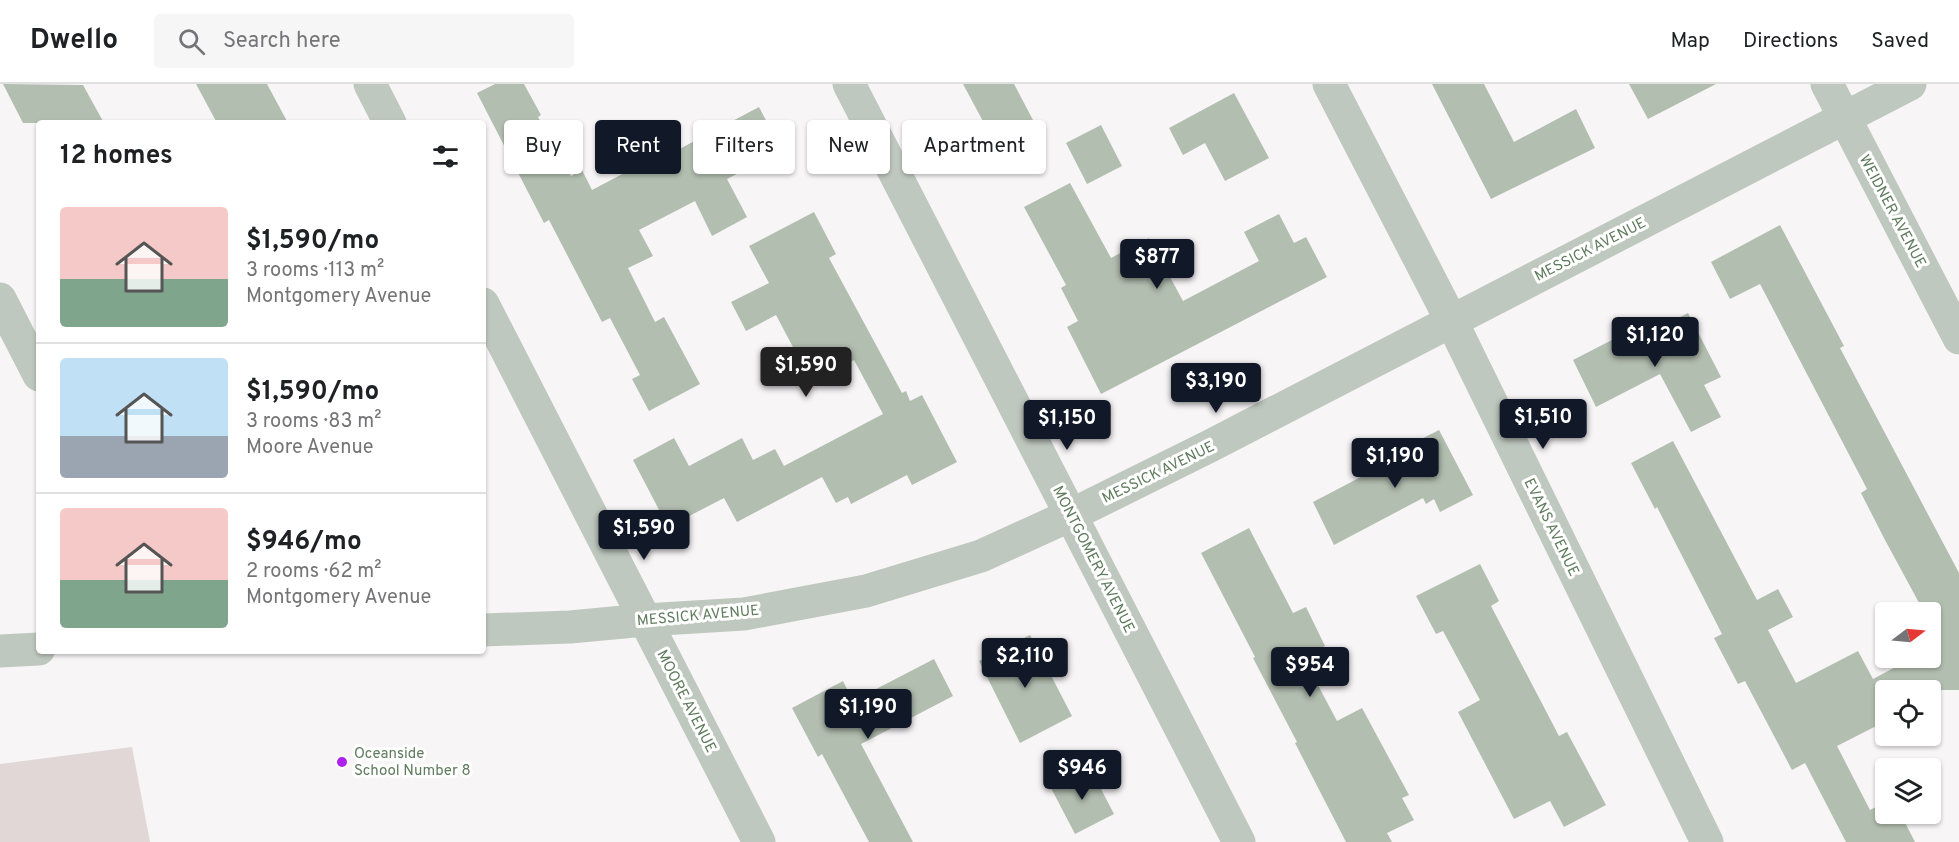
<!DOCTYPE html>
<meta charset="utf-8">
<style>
:root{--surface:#fff;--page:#f6f6f6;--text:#202124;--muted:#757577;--line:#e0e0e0;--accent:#111827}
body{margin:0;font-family:Overpass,sans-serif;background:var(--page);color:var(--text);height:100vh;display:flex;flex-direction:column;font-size:22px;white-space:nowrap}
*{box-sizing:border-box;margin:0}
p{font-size:20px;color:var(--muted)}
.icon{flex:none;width:33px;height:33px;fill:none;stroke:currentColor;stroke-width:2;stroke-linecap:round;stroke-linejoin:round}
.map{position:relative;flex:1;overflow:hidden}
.drawer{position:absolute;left:36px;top:36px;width:450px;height:534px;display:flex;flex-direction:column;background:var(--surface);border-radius:6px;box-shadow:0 2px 4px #0004}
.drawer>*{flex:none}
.guide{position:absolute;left:504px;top:36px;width:570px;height:54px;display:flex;gap:12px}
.needle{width:39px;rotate:74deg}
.controls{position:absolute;left:1875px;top:518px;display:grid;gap:12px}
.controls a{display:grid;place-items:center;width:66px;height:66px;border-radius:6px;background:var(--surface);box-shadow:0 2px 4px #0004;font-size:30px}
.price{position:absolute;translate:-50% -51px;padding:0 14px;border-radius:6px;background:var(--accent);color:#fff;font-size:20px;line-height:39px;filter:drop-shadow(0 2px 3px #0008)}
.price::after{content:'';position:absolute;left:50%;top:36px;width:18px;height:14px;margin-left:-9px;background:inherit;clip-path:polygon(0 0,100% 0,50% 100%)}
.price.active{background:#222;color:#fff}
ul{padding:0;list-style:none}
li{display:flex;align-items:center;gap:18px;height:150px;padding:0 24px}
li+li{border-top:2px solid var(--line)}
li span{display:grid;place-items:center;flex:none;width:168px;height:120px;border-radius:6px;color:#555}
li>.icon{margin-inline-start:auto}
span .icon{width:72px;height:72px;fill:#fffc;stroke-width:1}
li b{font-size:26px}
h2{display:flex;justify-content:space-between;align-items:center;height:72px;padding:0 24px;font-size:26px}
.tag{padding:0 21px;border-radius:6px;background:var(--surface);box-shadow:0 2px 4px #0004;font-size:21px;line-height:54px}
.tag.active{background:var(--accent);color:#fff}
header{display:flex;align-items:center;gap:36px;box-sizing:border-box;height:84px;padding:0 30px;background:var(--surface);border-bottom:2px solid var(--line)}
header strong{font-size:28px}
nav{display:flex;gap:33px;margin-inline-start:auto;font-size:21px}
.search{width:420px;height:54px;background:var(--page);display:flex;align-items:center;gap:15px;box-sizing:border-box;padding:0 21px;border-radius:6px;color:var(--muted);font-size:22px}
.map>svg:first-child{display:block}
.green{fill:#e0d7d6}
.building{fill:#b2beb0}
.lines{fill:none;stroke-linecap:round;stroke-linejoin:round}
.minor{stroke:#bfc8bf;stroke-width:33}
.poi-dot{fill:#ad22ec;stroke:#fff;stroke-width:2}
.labels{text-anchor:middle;stroke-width:6;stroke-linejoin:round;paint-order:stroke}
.street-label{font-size:15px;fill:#607c5e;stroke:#fff}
.poi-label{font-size:15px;fill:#607c5e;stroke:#fff;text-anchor:start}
</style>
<header>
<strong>Dwello</strong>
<div class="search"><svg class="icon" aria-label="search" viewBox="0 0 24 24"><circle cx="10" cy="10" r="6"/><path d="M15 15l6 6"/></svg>Search here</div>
<nav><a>Map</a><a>Directions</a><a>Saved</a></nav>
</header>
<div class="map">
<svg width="1959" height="758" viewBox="0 0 1959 758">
<rect width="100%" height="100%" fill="#f8f5f7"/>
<!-- green -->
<polygon class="green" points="132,663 150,758 0,758 0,680"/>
<!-- building -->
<g class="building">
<polygon points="3,0 83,1 104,39 23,39"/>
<polygon points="196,0 267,0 288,39 217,39"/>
<polygon points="495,0 524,0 541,31 538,33 571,92 582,86 592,106 649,76 651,80 759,23 782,67 727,95 747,133 712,152 695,117 639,146 653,172 628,184 655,238 664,233 700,300 649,327 632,295 640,291 610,234 602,238 549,136 544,139 477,9"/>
<polygon points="963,0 1014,0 1033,36 993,56"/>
<polygon points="1432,0 1484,0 1514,58 1576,25 1595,64 1491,115"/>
<polygon points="1629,0 1716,0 1648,35"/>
<polygon points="1234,9 1269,74 1225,97 1205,59 1183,71 1169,44"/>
<polygon points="1101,41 1122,82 1087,100 1066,59"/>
<polygon points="1070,99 1111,174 1149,154 1183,217 1259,177 1244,148 1279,130 1294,159 1306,153 1327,193 1101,310 1067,243 1078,237 1061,204 1066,201 1024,123"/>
<polygon points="814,128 836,170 829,174 902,309 906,307 910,317 922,311 957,378 912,401 907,391 851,420 848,413 836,419 822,393 737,438 724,414 668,443 633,376 674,354 689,382 742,354 753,376 775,365 784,382 883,330 854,276 812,299 776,231 746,247 731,218 769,199 749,162"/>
<polygon points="1780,141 1844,262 1840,264 1959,489 1959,606 1886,606 1886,637 1837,662 1870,726 1886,718 1886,729 1900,729 1915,758 1846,758 1805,679 1792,686 1745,597 1738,600 1714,554 1722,550 1657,423 1655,425 1631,379 1673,357 1757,516 1778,505 1793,533 1768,546 1796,599 1858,567 1873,595 1914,573 1930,573 1930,564 1941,559 1930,539 1930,528 1924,528 1885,456 1861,409 1867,405 1760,200 1730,215 1711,178"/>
<polygon points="1688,229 1721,293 1704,301 1721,333 1691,348 1660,290 1596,323 1573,276 1643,240 1648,250"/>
<polygon points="1439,346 1473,411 1440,428 1434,415 1426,420 1423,414 1334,461 1313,418 1401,372 1398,367"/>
<polygon points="1249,444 1293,529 1306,523 1325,562 1303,573 1337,637 1362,624 1409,711 1402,714 1414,736 1387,749 1392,758 1346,758 1295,659 1297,658 1253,574 1255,573 1201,469"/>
<polygon points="1480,480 1499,517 1491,522 1559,652 1567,648 1606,721 1564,743 1550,717 1514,735 1458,628 1480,616 1443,547 1436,550 1416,512"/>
<polygon points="1030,551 1072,632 1020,659 979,577"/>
<polygon points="934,575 953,612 861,660 913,758 869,758 822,670 818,673 792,624 843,597 853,617"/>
<polygon points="1090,684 1114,730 1075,750 1051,704"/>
</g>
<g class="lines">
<!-- minor -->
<g class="minor">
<polyline points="370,0 390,39"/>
<polyline points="849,0 1239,758"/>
<polyline points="1329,0 1451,236 1707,758"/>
<polyline points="1827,0 1959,254"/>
<polyline points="0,215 39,291"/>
<polyline points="483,220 759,758"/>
<polyline points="483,546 570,543 645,536 744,530 866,507 981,472 1071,431 1210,362 1910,0"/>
<polyline points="0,567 39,565"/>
</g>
</g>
<!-- markers -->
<circle class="poi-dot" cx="342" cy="678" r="6"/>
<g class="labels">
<!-- street labels -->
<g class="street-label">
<text transform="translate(1893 127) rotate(62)" y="5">WEIDNER AVENUE</text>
<text transform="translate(1590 165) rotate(-27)" y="5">MESSICK AVENUE</text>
<text transform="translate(1158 388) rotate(-26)" y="5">MESSICK AVENUE</text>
<text transform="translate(1552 443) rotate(64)" y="5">EVANS AVENUE</text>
<text transform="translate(1094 475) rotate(63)" y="5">MONTGOMERY AVENUE</text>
<text transform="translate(698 531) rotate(-5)" y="5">MESSICK AVENUE</text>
<text transform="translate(687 617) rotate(63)" y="5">MOORE AVENUE</text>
</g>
<!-- poi labels -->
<g class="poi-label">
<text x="354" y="674">Oceanside<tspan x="354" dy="17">School Number 8</tspan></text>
</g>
</g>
</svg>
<div class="controls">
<a><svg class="needle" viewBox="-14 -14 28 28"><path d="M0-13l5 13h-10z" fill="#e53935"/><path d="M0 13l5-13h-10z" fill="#757577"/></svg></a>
<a><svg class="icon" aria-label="locate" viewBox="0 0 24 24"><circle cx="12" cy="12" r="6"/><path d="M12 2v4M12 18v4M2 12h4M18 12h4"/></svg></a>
<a><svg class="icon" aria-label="layers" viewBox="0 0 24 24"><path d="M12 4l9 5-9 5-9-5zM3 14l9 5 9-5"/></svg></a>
</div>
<b class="price" style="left:1157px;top:206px">$877</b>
<b class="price" style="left:1655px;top:284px">$1,120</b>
<b class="price active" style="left:806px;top:314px">$1,590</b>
<b class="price" style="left:1216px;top:330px">$3,190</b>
<b class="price" style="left:1543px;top:366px">$1,510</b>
<b class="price" style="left:1067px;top:367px">$1,150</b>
<b class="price" style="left:1395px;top:405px">$1,190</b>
<b class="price" style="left:644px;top:477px">$1,590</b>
<b class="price" style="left:1025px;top:605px">$2,110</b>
<b class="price" style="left:1310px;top:614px">$954</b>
<b class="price" style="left:868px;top:656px">$1,190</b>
<b class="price" style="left:1082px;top:717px">$946</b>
<div class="guide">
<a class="tag">Buy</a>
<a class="tag active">Rent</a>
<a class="tag">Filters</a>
<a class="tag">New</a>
<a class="tag">Apartment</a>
</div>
<section class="drawer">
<h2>12 homes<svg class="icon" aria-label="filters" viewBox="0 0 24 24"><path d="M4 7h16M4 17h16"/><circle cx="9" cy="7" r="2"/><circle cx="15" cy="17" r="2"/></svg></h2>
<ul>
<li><span style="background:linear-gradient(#f6c9c9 60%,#7fa58c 0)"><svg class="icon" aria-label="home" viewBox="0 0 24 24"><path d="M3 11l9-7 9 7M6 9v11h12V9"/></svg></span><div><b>$1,590/mo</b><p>3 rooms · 113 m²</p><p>Montgomery Avenue</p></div></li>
<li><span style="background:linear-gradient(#bfe0f5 65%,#9aa5b1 0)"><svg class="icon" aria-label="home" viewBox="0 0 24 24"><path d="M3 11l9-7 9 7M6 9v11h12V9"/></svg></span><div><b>$1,590/mo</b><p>3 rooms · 83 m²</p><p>Moore Avenue</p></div></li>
<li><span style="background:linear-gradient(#f6c9c9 60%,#7fa58c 0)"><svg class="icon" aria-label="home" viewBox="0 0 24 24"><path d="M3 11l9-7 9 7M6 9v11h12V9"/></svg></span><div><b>$946/mo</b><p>2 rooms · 62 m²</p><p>Montgomery Avenue</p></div></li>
</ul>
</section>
</div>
